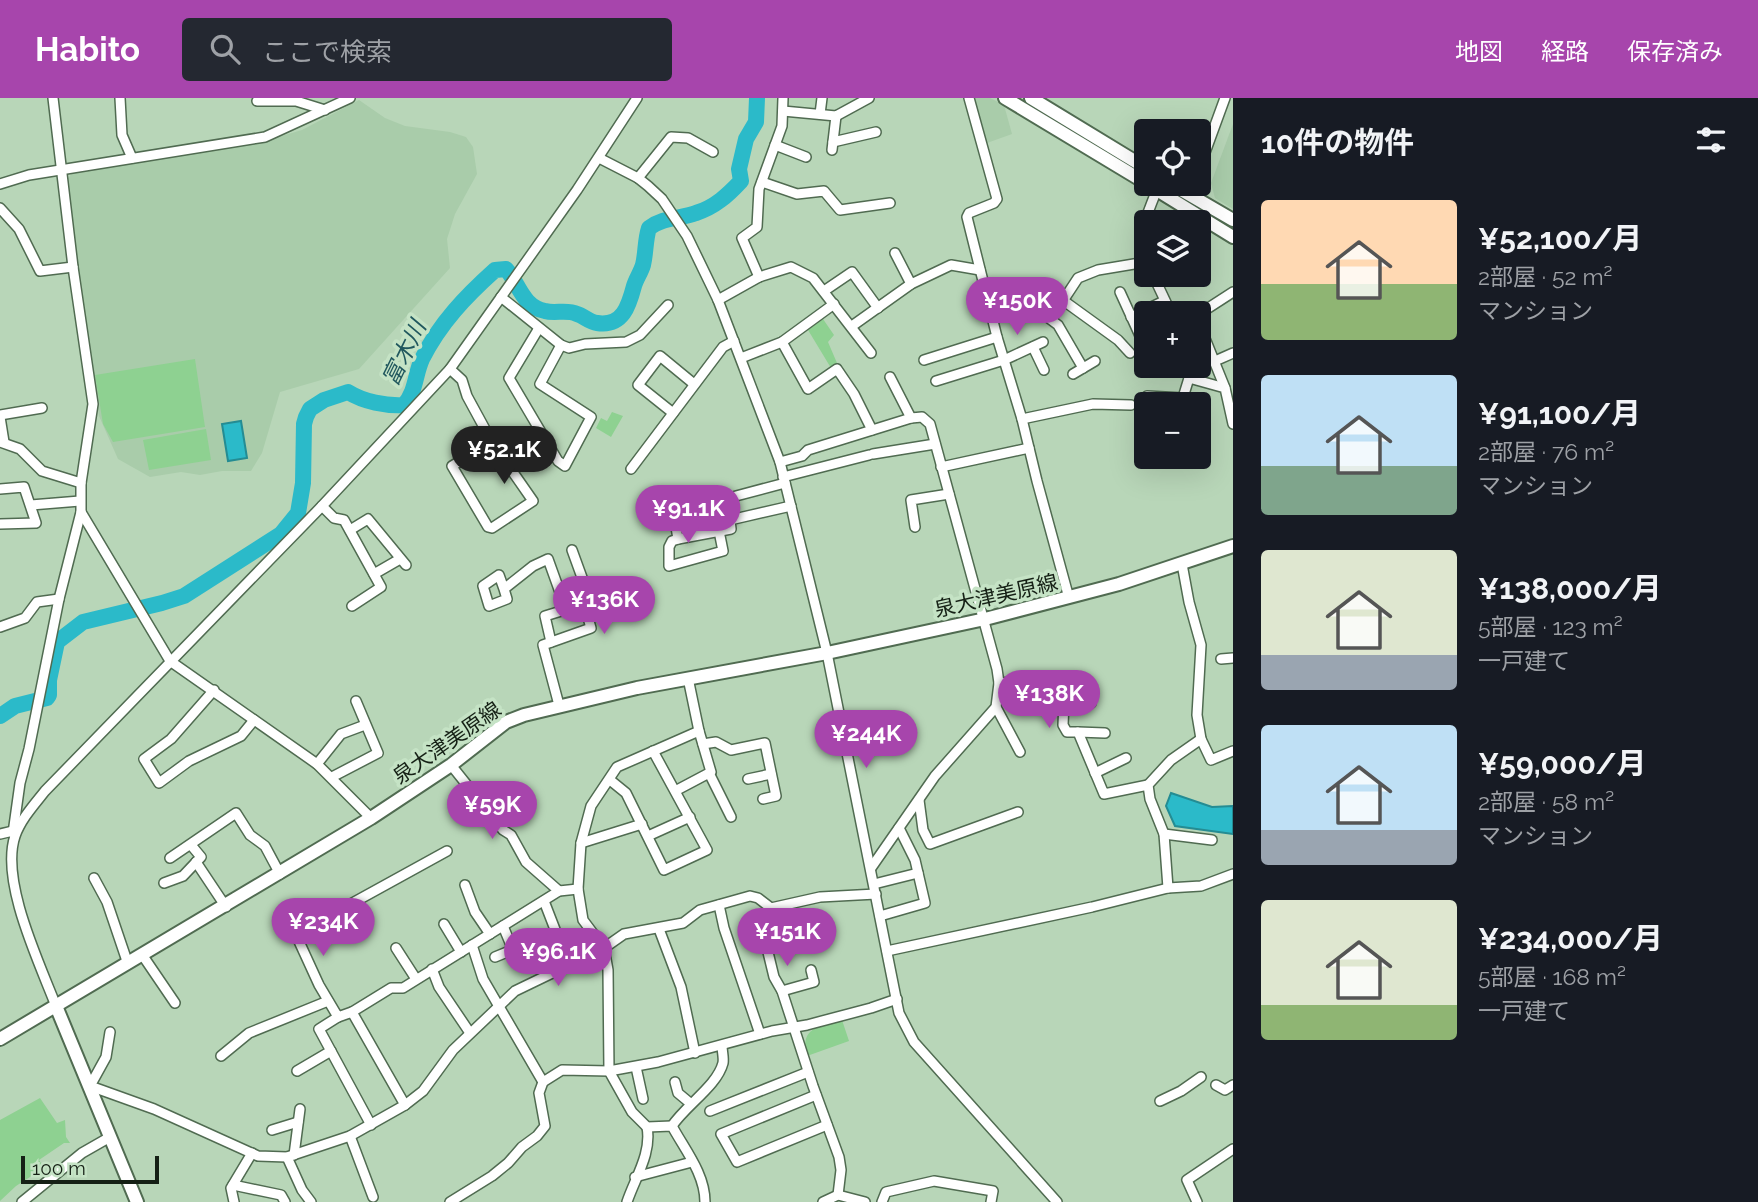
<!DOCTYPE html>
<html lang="ja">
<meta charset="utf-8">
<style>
:root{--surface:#171b24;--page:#242831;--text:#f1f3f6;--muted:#9ea1a6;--accent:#a745ac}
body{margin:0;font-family:Raleway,"Noto Sans JP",sans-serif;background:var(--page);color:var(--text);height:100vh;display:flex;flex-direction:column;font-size:26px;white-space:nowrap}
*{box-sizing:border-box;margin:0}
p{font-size:23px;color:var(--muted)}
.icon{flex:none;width:38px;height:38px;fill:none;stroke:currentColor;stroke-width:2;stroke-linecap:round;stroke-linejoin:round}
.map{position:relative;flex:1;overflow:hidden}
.side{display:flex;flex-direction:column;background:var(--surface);width:525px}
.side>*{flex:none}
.tools{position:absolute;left:1134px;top:21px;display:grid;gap:14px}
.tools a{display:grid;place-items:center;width:77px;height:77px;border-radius:7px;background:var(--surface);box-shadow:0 7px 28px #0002;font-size:35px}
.scale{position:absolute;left:21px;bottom:18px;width:138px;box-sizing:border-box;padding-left:7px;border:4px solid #152015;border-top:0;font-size:19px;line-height:24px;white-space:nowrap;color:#152015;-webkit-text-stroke:5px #c5e3c5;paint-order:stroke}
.price{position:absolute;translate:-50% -60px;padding:0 16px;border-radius:24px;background:var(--accent);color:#fff;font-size:23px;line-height:46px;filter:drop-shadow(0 2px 4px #0008)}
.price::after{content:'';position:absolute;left:50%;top:42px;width:21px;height:16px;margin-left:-10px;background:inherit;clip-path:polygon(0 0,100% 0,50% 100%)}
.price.current{background:#222;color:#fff}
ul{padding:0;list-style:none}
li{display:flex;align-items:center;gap:21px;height:175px;padding:0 28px}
li span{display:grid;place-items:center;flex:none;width:196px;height:140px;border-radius:7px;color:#555}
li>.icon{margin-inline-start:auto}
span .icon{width:84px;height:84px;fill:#fffc;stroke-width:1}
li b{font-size:30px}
h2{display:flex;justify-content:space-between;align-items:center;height:84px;padding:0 28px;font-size:30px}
header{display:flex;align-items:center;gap:42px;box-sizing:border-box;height:98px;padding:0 35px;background:var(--accent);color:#fff}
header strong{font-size:33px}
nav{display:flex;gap:38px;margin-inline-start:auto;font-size:24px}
.search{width:490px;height:63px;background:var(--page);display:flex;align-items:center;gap:18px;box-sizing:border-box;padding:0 24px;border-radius:7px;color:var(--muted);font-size:26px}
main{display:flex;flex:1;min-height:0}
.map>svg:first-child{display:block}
.built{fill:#a9ccaa}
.green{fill:#8ed191}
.water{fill:#2bbac9;stroke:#248c93;stroke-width:2}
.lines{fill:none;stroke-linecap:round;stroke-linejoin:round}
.river{stroke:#2bbac9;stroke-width:16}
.minor-casing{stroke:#506b51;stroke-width:12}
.major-casing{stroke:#506b51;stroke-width:16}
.minor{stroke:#fff;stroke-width:9}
.major{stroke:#fff;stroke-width:12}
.labels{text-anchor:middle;stroke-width:7;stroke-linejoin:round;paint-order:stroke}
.street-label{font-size:21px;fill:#152015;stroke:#c5e3c5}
.water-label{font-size:23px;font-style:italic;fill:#21585e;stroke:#c5e3c5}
</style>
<header>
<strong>Habito</strong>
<div class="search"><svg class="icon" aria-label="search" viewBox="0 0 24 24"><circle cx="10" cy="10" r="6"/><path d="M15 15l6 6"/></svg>ここで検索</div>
<nav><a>地図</a><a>経路</a><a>保存済み</a></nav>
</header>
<main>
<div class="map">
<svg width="1233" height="1104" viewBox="0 0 1233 1104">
<rect width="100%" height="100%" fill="#b8d6b8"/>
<!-- built -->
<g class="built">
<polygon points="972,0 990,0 1004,7 1012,36 987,45"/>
<polygon points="359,2 385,20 405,28 450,34 466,39 473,49 477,76 455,116 447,141 450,170 359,271 280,294 262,355 251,373 222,373 200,377 181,374 150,379 118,361 99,318 64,85 74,73 268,44 271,41 302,32"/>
<polygon points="1233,26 1233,111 1215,100 1211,85"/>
</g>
<!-- green -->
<g class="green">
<polygon points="823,221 834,237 828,244 837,265 831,270 808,232"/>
<polygon points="195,261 205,329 113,344 103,326 95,277"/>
<polygon points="612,314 623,318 611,339 596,330 601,320 607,323"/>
<polygon points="206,331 211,362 149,372 143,342"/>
<path d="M842 922 849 943 807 958C799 929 820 928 842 922Z"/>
<polygon points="40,1000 57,1025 65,1022 66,1039 70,1045 64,1045 39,1062 44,1070 16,1088 0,1103 0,1022"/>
</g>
<!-- water -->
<g class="water">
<polygon points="241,323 247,360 228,363 222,326"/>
<polygon points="1171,695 1212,709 1233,708 1233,736 1175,728 1166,708"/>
</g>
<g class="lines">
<!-- river -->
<path class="river" d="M0 618 15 608 47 600 49 597V582L57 544 83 524 162 505 184 498 281 436 298 415 303 385 304 326 306 319 310 311 324 302 348 294C364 304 386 308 404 307 416 294 415 276 422 261 440 225 466 198 495 172L506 171C520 187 522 208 545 213 555 216 567 211 577 216 584 218 589 224 597 225 623 229 629 207 634 188 636 181 641 174 643 167 646 155 645 142 649 130 663 119 680 121 696 115 715 109 728 97 741 83L739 71 746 41 756 24 757 0"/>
<defs>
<g id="minor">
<polyline points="120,0 122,37 132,60"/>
<polyline points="969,0 997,101 994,105 969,115 967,119 997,239 1022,321 1037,383 1069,500"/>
<polyline points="257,3 296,3 325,12"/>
<polyline points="783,13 836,18 869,0"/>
<polyline points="820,16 822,0"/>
<polyline points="833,44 876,34"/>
<polyline points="775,47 806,59"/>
<polyline points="832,52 836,18"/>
<polyline points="599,60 638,80 648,88 662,101 687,138 718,202 780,364 827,555 899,915 914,944 1057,1104"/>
<polyline points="1199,71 1225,0"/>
<polyline points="638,80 671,39 688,40 713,54"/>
<polyline points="762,84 797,96 824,93 840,112 890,105"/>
<polyline points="0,86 29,77 265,39 350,0"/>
<polyline points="0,110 19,131 40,173 73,169"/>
<polyline points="895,155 911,186"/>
<path d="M1146 161C1137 133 1147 119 1157 91"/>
<polyline points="1153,177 1171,215"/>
<polyline points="759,179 742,140 757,129 759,91 782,28 783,0"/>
<polyline points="985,188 1035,210 1058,227 1083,270"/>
<polyline points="824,193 852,174 878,210"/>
<polyline points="1120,194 1141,240"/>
<polyline points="501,199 561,247 569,250 585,246 626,244 640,237 668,207"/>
<polyline points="718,202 759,179 791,169 813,180 871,255"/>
<polyline points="1064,203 1118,242 1130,255"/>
<polyline points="1199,216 1233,194"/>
<polyline points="1053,218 1078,180 1098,172 1146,164"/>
<polyline points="1131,219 1164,203"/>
<polyline points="852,228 911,186 951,167 980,172"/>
<polyline points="539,230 509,280 558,363 565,368 591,319 540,286 561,247"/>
<polyline points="1204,238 1225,290"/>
<polyline points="782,244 808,291 837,271 854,296 872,332"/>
<polyline points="1033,249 1044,272"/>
<polyline points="1141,253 1146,253"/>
<polyline points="741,260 782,244 834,206"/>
<polyline points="924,262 997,239"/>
<polyline points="1215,263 1233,255"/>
<polyline points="1189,268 1189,280 1225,290 1233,326"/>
<polyline points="450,271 462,282 467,298 492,344 533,403 492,430 488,429 452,368 492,344"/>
<polyline points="1073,276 1095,263"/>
<polyline points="890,279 911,320"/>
<polyline points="936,283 1004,262 1043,244"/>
<polyline points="1147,298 1183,300"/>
<polyline points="1181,306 1189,280"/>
<polyline points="673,315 638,287 660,258 694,286"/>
<polyline points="0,317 42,310"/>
<polyline points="0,319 4,344"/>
<polyline points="1022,321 1093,306 1131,307"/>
<polyline points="0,344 20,351 42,373 81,385"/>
<polyline points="873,356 935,346"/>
<polyline points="780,364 802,358 808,352 911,320 922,319 930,326 997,571 999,585 996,609 935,678 871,770"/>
<polyline points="941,369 1029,350"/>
<polyline points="631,371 723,249 734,243"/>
<polyline points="783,379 869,357"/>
<polyline points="0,391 24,389 36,425 0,426"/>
<polyline points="31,407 80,403"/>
<polyline points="322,408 334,420 344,422 381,489 352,508"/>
<polyline points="81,414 170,563 317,666 371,720"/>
<polyline points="915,429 911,402 949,396"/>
<polyline points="350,432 368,421 406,467"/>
<polyline points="719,433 723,453 669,468 669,449 672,443 678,441 674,417 721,408 736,398 785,385"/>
<polyline points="678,441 731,431 730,422 791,408"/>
<polyline points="1182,466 1189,504 1201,547 1197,617 1201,641 1211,662 1233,653"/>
<polyline points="374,476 400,461"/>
<polyline points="504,491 499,477 483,488 489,508 507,501 504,491 533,468 548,461 566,511"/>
<polyline points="0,529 25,520 37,504 59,501"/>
<polyline points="551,544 545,518 584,506"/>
<polyline points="1221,561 1233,560"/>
<path d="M688 580 699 633 617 669 591 708 581 745 578 791 583 822 604 850 608 872 609 973 632 1014 647 1029 672 1028C685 1052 705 1076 705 1104"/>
<polyline points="1065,581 1079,580"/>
<polyline points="999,585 1065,581 1063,627 1067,634 1078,634 1104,696 1148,687"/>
<polyline points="214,592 171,641 144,661 159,685 189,663 241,638 254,622"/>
<polyline points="1064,604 1091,605"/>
<polyline points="559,607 543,547 591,530 584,506 588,496 572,452"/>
<polyline points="996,609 1020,654"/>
<polyline points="1078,634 1105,635"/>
<polyline points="703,646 716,644 731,652 765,645 776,698 763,701"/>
<polyline points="317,666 341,636 365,627"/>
<polyline points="451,667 503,732 511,737 526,764 559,793"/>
<polyline points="709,675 731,719"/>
<polyline points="1095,675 1126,660"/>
<polyline points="332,679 378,655 356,603"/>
<polyline points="748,681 771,676"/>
<polyline points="610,682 626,695 664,772 707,752 653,653"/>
<polyline points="677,692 711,674 699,633"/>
<polyline points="919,702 923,732 930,746 1018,714"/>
<polyline points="13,735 20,685 29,651 59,501 81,414 81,385 93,306 73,169 53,0"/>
<polyline points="0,736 13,733"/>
<polyline points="1164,736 1212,742"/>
<polyline points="648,738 690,719"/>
<polyline points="581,745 642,726"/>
<polyline points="170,760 236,715 250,737 265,748 280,776"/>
<polyline points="196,764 226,809"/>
<polyline points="94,780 107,804 128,866"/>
<polyline points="164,785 183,778 201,759 191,747"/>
<polyline points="874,786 918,775"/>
<polyline points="465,787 475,814 490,836"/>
<polyline points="1168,790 1164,736 1150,701 1148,687 1171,662 1201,641"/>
<polyline points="719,807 724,830 760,936"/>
<polyline points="771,810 768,822 770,835 766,846 774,879 782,893 813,988 839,1059 841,1072 838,1097"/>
<polyline points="880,818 925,805 915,762 899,730"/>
<polyline points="444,826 461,854"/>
<polyline points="503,828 513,852"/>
<polyline points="659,831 681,889 695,955"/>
<polyline points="472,847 483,881 543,984"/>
<polyline points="396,850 416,881"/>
<polyline points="887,853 1092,809 1168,790 1201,788 1233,776"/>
<polyline points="143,858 175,905"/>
<polyline points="495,859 556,834 544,803"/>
<polyline points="432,871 439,889 470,935"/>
<polyline points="782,893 814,884 811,872"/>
<path d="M56 908C39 864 0 783 15 738 21 721 34 707 45 693L322 408 450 271 577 92 637 0"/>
<polyline points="352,914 391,890 403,890 559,793 578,791"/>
<polyline points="338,919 319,931 371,1027"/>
<polyline points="110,934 106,959 90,988 154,1011 258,1058 287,1059 350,1038 405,1007 423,993 453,952 515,893 604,850 624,836 683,825 700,812 750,798 758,800 771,810 820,799 876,796"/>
<polyline points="221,958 249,935 328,903"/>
<polyline points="636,969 643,1001"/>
<polyline points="297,973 331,953"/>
<polyline points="675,984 678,995 690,1005"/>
<polyline points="1216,987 1225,992 1233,987"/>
<polyline points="816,997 721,1036 737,1064 827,1027"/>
<polyline points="1160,1003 1181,993 1201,979"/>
<polyline points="405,1007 352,914 338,919 319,887 297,839 338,813 447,753"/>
<polyline points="710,1013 808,974"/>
<path d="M672 1028C686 1007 717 988 723 965 724 960 722 953 722 948"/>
<polyline points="272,1032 298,1024"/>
<polyline points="350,1038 373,1099"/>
<polyline points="294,1057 300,1011"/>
<polyline points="287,1059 302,1092 311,1104"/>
<polyline points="635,1079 692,1064"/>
<polyline points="233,1087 281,1097 285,1104"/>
<polyline points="22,1104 82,1055 110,1039"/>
<polyline points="234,1104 231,1090 252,1055"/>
<polyline points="450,1104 492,1078 508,1065 522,1049 537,1038 545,1028 539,995 543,984 562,972 609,973 658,964 772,933 807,927 871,910 897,901"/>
<path d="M627 1104C635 1080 652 1055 647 1029"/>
<polyline points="823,1104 838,1097 865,1104"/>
<polyline points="882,1104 886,1094 934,1083 993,1093 991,1104"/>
<polyline points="1197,1104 1187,1082 1233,1051"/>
</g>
<g id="major">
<polyline points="1005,0 1146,85"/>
<polyline points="1031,0 1146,70"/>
<polyline points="1147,86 1233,139"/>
<polyline points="1171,86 1233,122"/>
<polyline points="56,908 137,1104"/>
<polyline points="0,941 371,720 451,667 506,624 524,617 637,590 827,555 985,521 1119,486 1233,448"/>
</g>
</defs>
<!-- minor casing -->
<use href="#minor" class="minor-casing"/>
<!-- major casing -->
<use href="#major" class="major-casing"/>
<!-- minor -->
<use href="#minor" class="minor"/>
<!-- major -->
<use href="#major" class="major"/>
</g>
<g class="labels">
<!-- street labels -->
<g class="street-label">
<text transform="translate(996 498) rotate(-13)" y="7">泉大津美原線</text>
<text transform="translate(447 645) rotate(-35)" y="7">泉大津美原線</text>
</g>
<!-- water labels -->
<g class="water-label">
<text transform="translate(404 255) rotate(-64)" y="8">富木川</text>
</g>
</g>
</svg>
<div class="tools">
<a><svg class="icon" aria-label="locate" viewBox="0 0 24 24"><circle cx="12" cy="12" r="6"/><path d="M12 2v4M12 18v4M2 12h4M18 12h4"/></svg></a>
<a><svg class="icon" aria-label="layers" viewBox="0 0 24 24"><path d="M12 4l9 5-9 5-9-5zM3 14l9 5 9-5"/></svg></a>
<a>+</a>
<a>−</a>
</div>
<div class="scale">100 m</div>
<b class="price" style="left:1017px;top:239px">¥150K</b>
<b class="price current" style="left:504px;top:388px">¥52.1K</b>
<b class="price" style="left:688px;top:447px">¥91.1K</b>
<b class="price" style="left:604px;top:538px">¥136K</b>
<b class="price" style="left:1049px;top:632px">¥138K</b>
<b class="price" style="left:866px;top:672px">¥244K</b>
<b class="price" style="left:492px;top:743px">¥59K</b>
<b class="price" style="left:323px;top:860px">¥234K</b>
<b class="price" style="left:787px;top:870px">¥151K</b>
<b class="price" style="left:558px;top:890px">¥96.1K</b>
</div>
<section class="side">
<h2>10件の物件<svg class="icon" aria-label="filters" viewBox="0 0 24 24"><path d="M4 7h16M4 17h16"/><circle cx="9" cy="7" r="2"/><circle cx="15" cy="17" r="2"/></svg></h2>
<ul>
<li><span style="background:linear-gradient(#ffd9b3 60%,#8fb573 0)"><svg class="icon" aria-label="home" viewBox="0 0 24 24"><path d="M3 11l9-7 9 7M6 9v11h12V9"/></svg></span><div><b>¥52,100/月</b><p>2部屋 · 52 m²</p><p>マンション</p></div></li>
<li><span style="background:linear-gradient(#bfe0f5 65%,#7fa58c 0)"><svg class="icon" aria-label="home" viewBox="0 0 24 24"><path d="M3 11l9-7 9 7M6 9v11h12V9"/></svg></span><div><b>¥91,100/月</b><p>2部屋 · 76 m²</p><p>マンション</p></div></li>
<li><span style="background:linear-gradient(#dfe7d0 75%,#9aa5b1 0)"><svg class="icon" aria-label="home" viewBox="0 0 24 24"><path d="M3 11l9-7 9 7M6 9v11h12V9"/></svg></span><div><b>¥138,000/月</b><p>5部屋 · 123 m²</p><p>一戸建て</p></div></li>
<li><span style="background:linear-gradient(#bfe0f5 75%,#9aa5b1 0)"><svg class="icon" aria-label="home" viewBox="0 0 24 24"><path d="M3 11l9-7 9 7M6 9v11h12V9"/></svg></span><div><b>¥59,000/月</b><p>2部屋 · 58 m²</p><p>マンション</p></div></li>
<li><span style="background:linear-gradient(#dfe7d0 75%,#8fb573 0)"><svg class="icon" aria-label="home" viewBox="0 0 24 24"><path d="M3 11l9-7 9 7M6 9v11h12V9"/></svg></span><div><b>¥234,000/月</b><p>5部屋 · 168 m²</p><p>一戸建て</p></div></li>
</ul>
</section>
</main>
